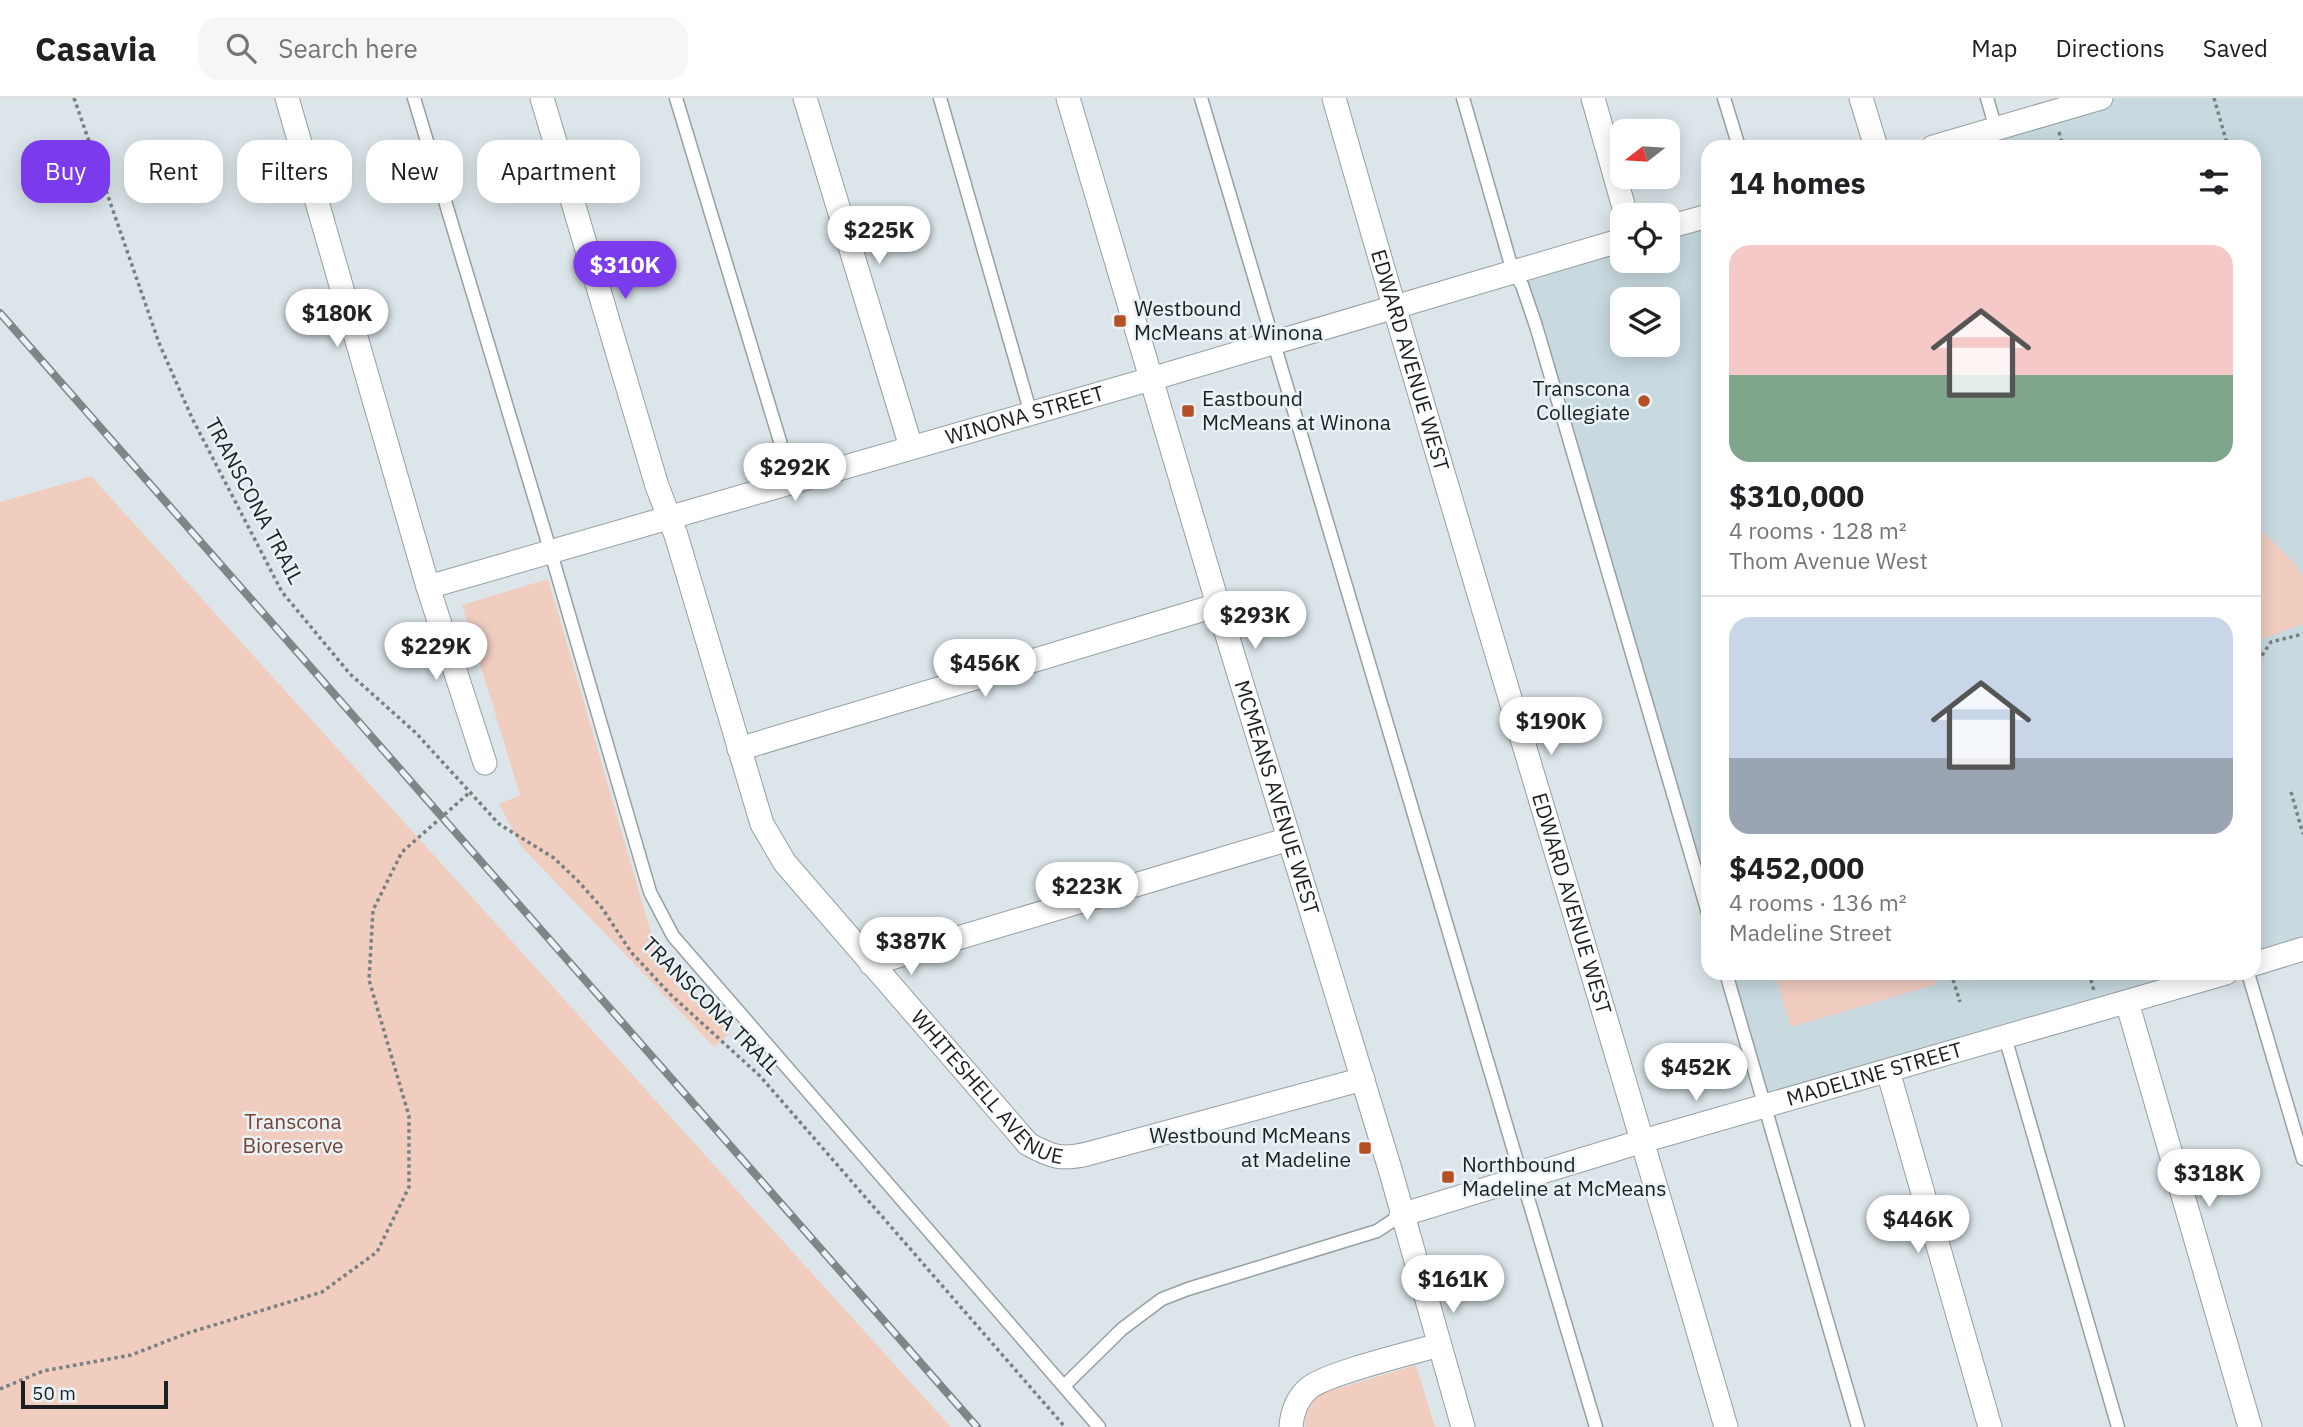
<!DOCTYPE html>
<meta charset="utf-8">
<style>
:root{--surface:#fff;--page:#f6f6f6;--text:#202124;--muted:#757577;--line:#e0e0e0;--accent:#7c3aed}
body{margin:0;font-family:"IBM Plex Sans",sans-serif;background:var(--page);color:var(--text);height:100vh;display:flex;flex-direction:column;font-size:26px;white-space:nowrap}
*{box-sizing:border-box;margin:0}
p{font-size:23px;color:var(--muted)}
.icon{flex:none;width:38px;height:38px;fill:none;stroke:currentColor;stroke-width:2;stroke-linecap:round;stroke-linejoin:round}
.map{position:relative;flex:1;overflow:hidden}
.panel{position:absolute;left:1701px;top:42px;width:560px;height:840px;display:flex;flex-direction:column;background:var(--surface);border-radius:21px;box-shadow:0 4px 18px #0003}
.panel>*{flex:none}
.top-card{position:absolute;left:21px;top:42px;width:665px;height:63px;display:flex;gap:14px}
.needle{width:46px;rotate:253deg}
.buttons{position:absolute;left:1610px;top:21px;display:grid;gap:14px}
.buttons a{display:grid;place-items:center;width:70px;height:70px;border-radius:14px;background:var(--surface);box-shadow:0 4px 18px #0003;font-size:35px}
.scale{position:absolute;left:21px;bottom:18px;width:147px;box-sizing:border-box;padding-left:7px;border:4px solid #1d2021;border-top:0;font-size:19px;line-height:24px;white-space:nowrap;color:#1d2021;-webkit-text-stroke:5px #e9f3f7;paint-order:stroke}
.price{position:absolute;translate:-50% -60px;padding:0 16px;border-radius:24px;background:#fff;color:#222;font-size:23px;line-height:46px;filter:drop-shadow(0 2px 4px #0008)}
.price::after{content:'';position:absolute;left:50%;top:42px;width:21px;height:16px;margin-left:-10px;background:inherit;clip-path:polygon(0 0,100% 0,50% 100%)}
.price.current{background:var(--accent);color:#fff}
ul{padding:0;list-style:none}
li{display:grid;align-content:center;gap:14px;height:371px;padding:0 28px}
li+li{border-top:2px solid var(--line)}
li span{display:grid;place-items:center;height:217px;border-radius:21px;color:#555}
li>.icon{margin-inline-start:auto}
span .icon{width:126px;height:126px;fill:#fffc;stroke-width:1}
li b{font-size:30px}
h2{display:flex;justify-content:space-between;align-items:center;height:84px;padding:0 28px;font-size:30px}
.tag{padding:0 24px;border-radius:21px;background:var(--surface);box-shadow:0 4px 18px #0003;font-size:24px;line-height:63px}
.tag.current{background:var(--accent);color:#fff}
header{display:flex;align-items:center;gap:42px;box-sizing:border-box;height:98px;padding:0 35px;background:var(--surface);border-bottom:2px solid var(--line)}
header strong{font-size:33px}
nav{display:flex;gap:38px;margin-inline-start:auto;font-size:24px}
.search{width:490px;height:63px;background:var(--page);display:flex;align-items:center;gap:18px;box-sizing:border-box;padding:0 24px;border-radius:21px;color:var(--muted);font-size:26px}
.map>svg:first-child{display:block}
.built{fill:#c8dae0;fill-rule:evenodd}
.green{fill:#f1cdc0}
.lines{fill:none;stroke-linecap:round;stroke-linejoin:round}
.service-casing{stroke:#969fa2;stroke-width:15}
.minor-casing{stroke:#969fa2;stroke-width:25}
.path{stroke:#798082;stroke-width:3.5;stroke-dasharray:3.5 3.5;stroke-linecap:butt}
.service{stroke:#fff;stroke-width:12}
.minor{stroke:#fff;stroke-width:23}
.rail-casing{stroke:#7f8688;stroke-width:8}
.rail{stroke:#e9f3f7;stroke-width:5;stroke-dasharray:16;stroke-linecap:butt}
.poi-dot{fill:#b54f24;stroke:#e9f3f7;stroke-width:2.5}
.labels{text-anchor:middle;stroke-width:5;stroke-linejoin:round;paint-order:stroke}
.poi-label{font-size:21px;fill:#1d2021;stroke:#e9f3f7;text-anchor:start}
.street-label{font-size:21px;fill:#1d2021;stroke:#e9f3f7}
.park-label{font-size:21px;fill:#76422f;stroke:#e9f3f7}
</style>
<header>
<strong>Casavia</strong>
<div class="search"><svg class="icon" aria-label="search" viewBox="0 0 24 24"><circle cx="10" cy="10" r="6"/><path d="M15 15l6 6"/></svg>Search here</div>
<nav><a>Map</a><a>Directions</a><a>Saved</a></nav>
</header>
<div class="map">
<svg width="2303" height="1329" viewBox="0 0 2303 1329">
<rect width="100%" height="100%" fill="#dce6ea"/>
<!-- built -->
<g class="built">
<polygon points="2101,0 2303,0 2303,851 2254,866 2254,49 1933,49"/>
<path d="M1708 118V815L1513 174 1622 142V163H1668V129ZM1622 201H1668V247H1622Z"/>
<polygon points="1726,875 2226,875 1765,1008"/>
</g>
<!-- green -->
<g class="green">
<polygon points="91,378 951,1329 0,1329 0,404"/>
<polygon points="2254,429 2260,431 2294,465 2303,477 2303,526 2254,544"/>
<polygon points="548,481 654,845 665,861 731,934 714,949 521,748 499,706 520,697 462,507"/>
<polygon points="1775,875 1933,875 1937,886 1791,929"/>
<path d="M1416 1267 1435 1329H1305C1303 1313 1311 1304 1322 1295Z"/>
</g>
<g class="lines">
<defs>
<g id="service">
<polyline points="414,0 551,455 650,794 673,838 1099,1329"/>
<polyline points="676,0 792,383"/>
<polyline points="940,0 1031,316"/>
<polyline points="1201,0 1596,1329"/>
<polyline points="1463,0 1513,174 1522,187 1536,228 1708,815"/>
<polyline points="1724,0 1739,49"/>
<polyline points="1987,0 1996,31"/>
<polyline points="1726,875 1858,1329"/>
<polyline points="2248,875 2303,1061"/>
<polyline points="2005,939 2118,1329"/>
<polyline points="1064,1288 1122,1231 1162,1201 1188,1191 1377,1133 1401,1117"/>
</g>
<g id="minor">
<polyline points="287,0 428,489 485,665"/>
<path id="s1" d="M542 0 657 388 676 437 762 726 785 765 1028 1046C1052 1059 1061 1062 1087 1056L1363 981"/>
<polyline points="805,0 911,349"/>
<path id="s2" d="M1068 0 1227 537 1390 1071 1463 1329"/>
<path id="s3" d="M1334 0C1460 444 1598 885 1726 1329"/>
<polyline points="1593,0 1626,117"/>
<polyline points="1861,0 1876,49"/>
<polyline points="1933,49 2101,0"/>
<polyline points="1668,129 1708,118"/>
<path id="s4" d="M428 489 1151 281 1622 142"/>
<polyline points="739,651 1218,507"/>
<polyline points="871,866 1289,741"/>
<polyline points="2254,866 2303,851"/>
<polyline points="2127,904 2250,1329"/>
<polyline points="1888,973 1990,1329"/>
<path id="s5" d="M1401 1117 1643 1043 2226 875"/>
<path d="M1291 1329C1292 1314 1297 1300 1309 1290 1327 1275 1412 1255 1439 1247"/>
</g>
</defs>
<!-- service casing -->
<use href="#service" class="service-casing"/>
<!-- minor casing -->
<use href="#minor" class="minor-casing"/>
<!-- path -->
<g class="path">
<polyline points="74,0 159,245 192,320 282,494 350,576 416,635 499,726 554,760 578,783 602,810 631,854 670,896 760,978 1065,1329"/>
<polyline points="2214,0 2228,49"/>
<polyline points="2059,34 2063,49"/>
<polyline points="2254,569 2271,544 2303,536"/>
<polyline points="2291,694 2303,736"/>
<polyline points="1951,875 1960,904"/>
<polyline points="2089,875 2094,893"/>
<polyline points="0,1291 43,1273 131,1257 188,1235 322,1194 377,1154 409,1089 409,1018 369,882 373,812 402,754 469,695"/>
</g>
<!-- service -->
<use href="#service" class="service"/>
<!-- minor -->
<use href="#minor" class="minor"/>
<defs>
<polyline id="rail" points="0,215 977,1329"/>
</defs>
<!-- rail casing -->
<use href="#rail" class="rail-casing"/>
<!-- rail -->
<use href="#rail" class="rail"/>
</g>
<!-- markers -->
<g class="poi-dot">
<rect x="1113" y="216" width="14" height="14" rx="3.5"/>
<circle cx="1644" cy="303" r="7"/>
<rect x="1181" y="306" width="14" height="14" rx="3.5"/>
<rect x="1358" y="1043" width="14" height="14" rx="3.5"/>
<rect x="1441" y="1072" width="14" height="14" rx="3.5"/>
</g>
<g class="labels">
<!-- poi labels -->
<g class="poi-label">
<text x="1134" y="218">Westbound<tspan x="1134" dy="24">McMeans at Winona</tspan></text>
<text x="1630" y="298" text-anchor="end">Transcona<tspan x="1630" dy="24">Collegiate</tspan></text>
<text x="1202" y="308">Eastbound<tspan x="1202" dy="24">McMeans at Winona</tspan></text>
<text x="1351" y="1045" text-anchor="end">Westbound McMeans<tspan x="1351" dy="24">at Madeline</tspan></text>
<text x="1462" y="1074">Northbound<tspan x="1462" dy="24">Madeline at McMeans</tspan></text>
</g>
<!-- street labels -->
<g class="street-label">
<text dy="7" stroke="none"><textPath href="#s3" startOffset="273">EDWARD AVENUE WEST</textPath></text>
<text dy="7" stroke="none"><textPath href="#s4" startOffset="621">WINONA STREET</textPath></text>
<text transform="translate(254 403) rotate(62)" y="7">TRANSCONA TRAIL</text>
<text dy="7" stroke="none"><textPath href="#s2" startOffset="730">MCMEANS AVENUE WEST</textPath></text>
<text dy="7" stroke="none"><textPath href="#s3" startOffset="840">EDWARD AVENUE WEST</textPath></text>
<text transform="translate(711 908) rotate(45)" y="7">TRANSCONA TRAIL</text>
<text dy="7" stroke="none"><textPath href="#s5" startOffset="494">MADELINE STREET</textPath></text>
<text dy="7" stroke="none"><textPath href="#s1" startOffset="1108">WHITESHELL AVENUE</textPath></text>
</g>
<!-- park labels -->
<g class="park-label">
<text x="293" y="1031">Transcona<tspan x="293" dy="24">Bioreserve</tspan></text>
</g>
</g>
</svg>
<div class="buttons">
<a><svg class="needle" viewBox="-14 -14 28 28"><path d="M0-13l5 13h-10z" fill="#e53935"/><path d="M0 13l5-13h-10z" fill="#757577"/></svg></a>
<a><svg class="icon" aria-label="locate" viewBox="0 0 24 24"><circle cx="12" cy="12" r="6"/><path d="M12 2v4M12 18v4M2 12h4M18 12h4"/></svg></a>
<a><svg class="icon" aria-label="layers" viewBox="0 0 24 24"><path d="M12 4l9 5-9 5-9-5zM3 14l9 5 9-5"/></svg></a>
</div>
<div class="scale">50 m</div>
<b class="price" style="left:879px;top:168px">$225K</b>
<b class="price current" style="left:625px;top:203px">$310K</b>
<b class="price" style="left:337px;top:251px">$180K</b>
<b class="price" style="left:795px;top:405px">$292K</b>
<b class="price" style="left:1255px;top:553px">$293K</b>
<b class="price" style="left:436px;top:584px">$229K</b>
<b class="price" style="left:985px;top:601px">$456K</b>
<b class="price" style="left:1551px;top:659px">$190K</b>
<b class="price" style="left:1087px;top:824px">$223K</b>
<b class="price" style="left:911px;top:879px">$387K</b>
<b class="price" style="left:1696px;top:1005px">$452K</b>
<b class="price" style="left:2209px;top:1111px">$318K</b>
<b class="price" style="left:1918px;top:1157px">$446K</b>
<b class="price" style="left:1453px;top:1217px">$161K</b>
<div class="top-card">
<a class="tag current">Buy</a>
<a class="tag">Rent</a>
<a class="tag">Filters</a>
<a class="tag">New</a>
<a class="tag">Apartment</a>
</div>
<section class="panel">
<h2>14 homes<svg class="icon" aria-label="filters" viewBox="0 0 24 24"><path d="M4 7h16M4 17h16"/><circle cx="9" cy="7" r="2"/><circle cx="15" cy="17" r="2"/></svg></h2>
<ul>
<li><span style="background:linear-gradient(#f6c9c9 60%,#7fa58c 0)"><svg class="icon" aria-label="home" viewBox="0 0 24 24"><path d="M3 11l9-7 9 7M6 9v11h12V9"/></svg></span><div><b>$310,000</b><p>4 rooms · 128 m²</p><p>Thom Avenue West</p></div></li>
<li><span style="background:linear-gradient(#c9d6e8 65%,#9aa5b1 0)"><svg class="icon" aria-label="home" viewBox="0 0 24 24"><path d="M3 11l9-7 9 7M6 9v11h12V9"/></svg></span><div><b>$452,000</b><p>4 rooms · 136 m²</p><p>Madeline Street</p></div></li>
</ul>
</section>
</div>
